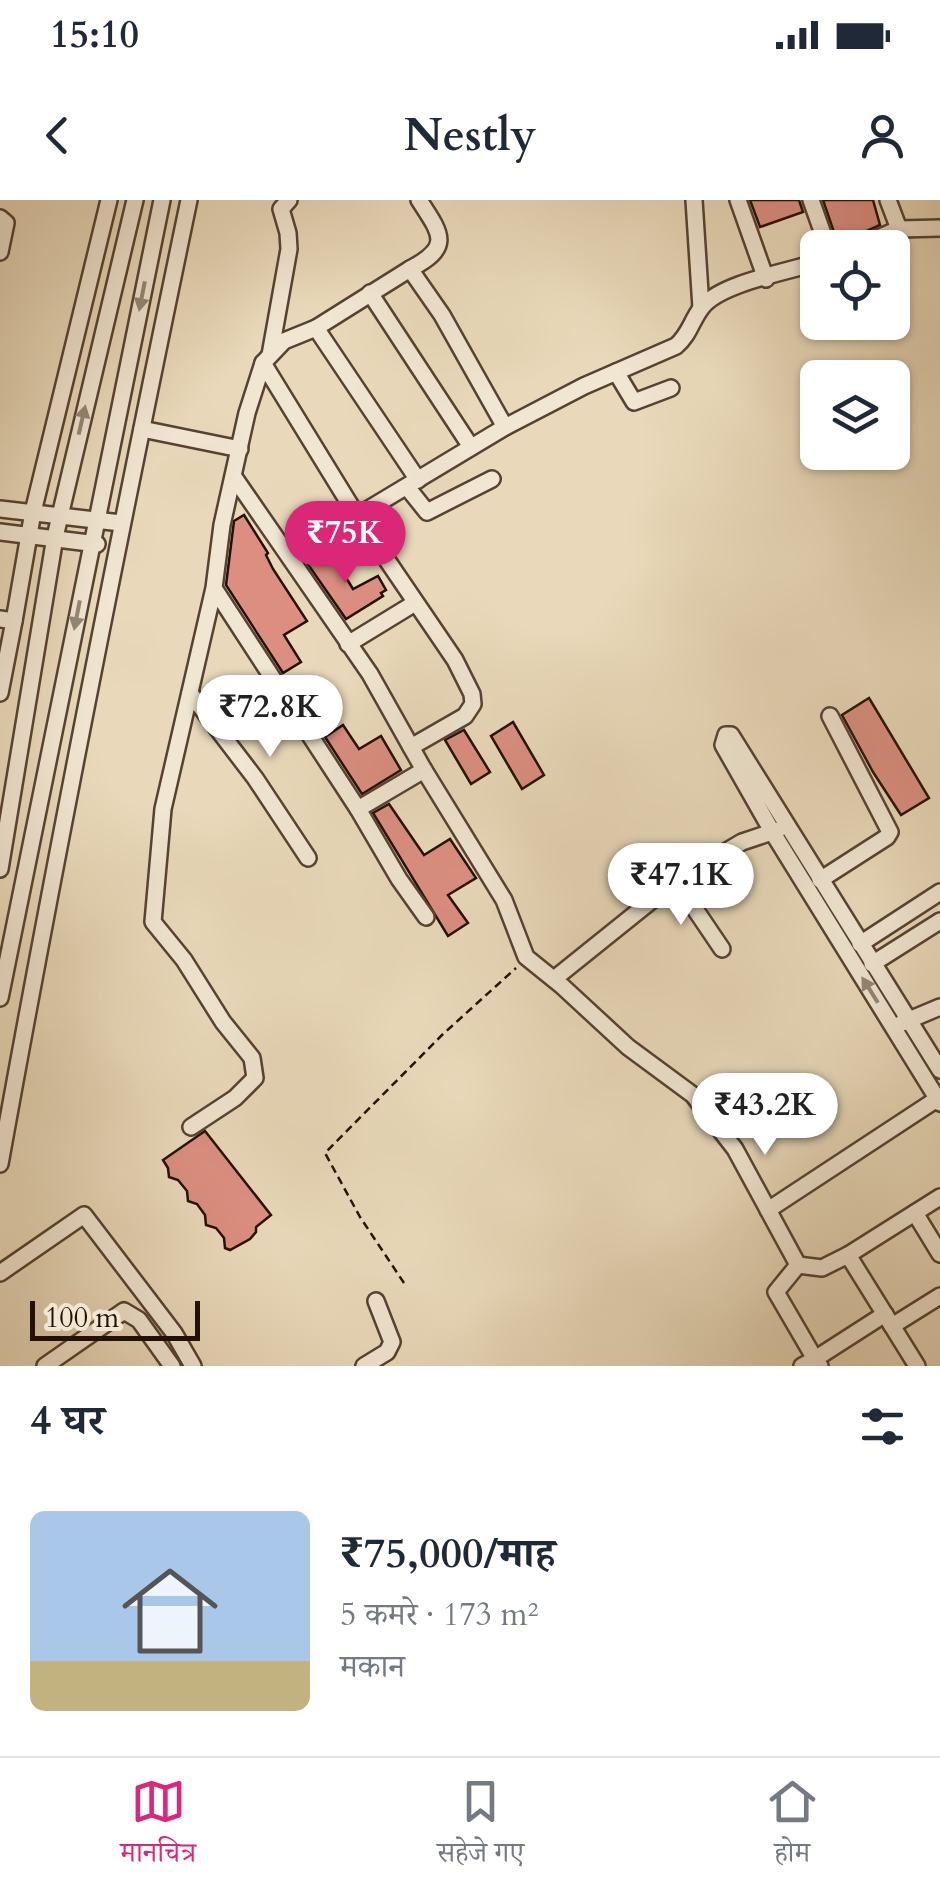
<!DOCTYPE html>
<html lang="hi">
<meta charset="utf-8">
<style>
:root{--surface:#fff;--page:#f6f6f7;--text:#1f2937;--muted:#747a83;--line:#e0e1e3;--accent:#db2777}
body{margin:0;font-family:Cardo,"Noto Serif Devanagari",serif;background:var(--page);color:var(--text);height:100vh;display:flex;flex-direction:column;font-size:38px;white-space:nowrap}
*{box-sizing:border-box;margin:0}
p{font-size:32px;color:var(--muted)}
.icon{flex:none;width:55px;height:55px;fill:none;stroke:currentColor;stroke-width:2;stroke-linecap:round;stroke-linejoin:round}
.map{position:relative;height:1166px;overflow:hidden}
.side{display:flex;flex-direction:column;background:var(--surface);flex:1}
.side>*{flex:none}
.buttons{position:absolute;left:800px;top:30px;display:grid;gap:20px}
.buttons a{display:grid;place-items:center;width:110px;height:110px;border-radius:15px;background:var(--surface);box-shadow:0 2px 8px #0004;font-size:50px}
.scale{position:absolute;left:30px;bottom:25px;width:170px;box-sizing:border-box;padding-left:10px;border:5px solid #251004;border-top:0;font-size:28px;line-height:35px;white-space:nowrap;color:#251004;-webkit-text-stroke:8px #f1e6d2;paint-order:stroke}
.price{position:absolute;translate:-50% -85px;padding:0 22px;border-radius:35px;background:#fff;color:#222;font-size:32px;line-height:65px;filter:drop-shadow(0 2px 5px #0008)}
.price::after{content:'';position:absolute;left:50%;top:60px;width:30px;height:22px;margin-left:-15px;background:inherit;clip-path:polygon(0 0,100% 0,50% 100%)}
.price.selected{background:var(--accent);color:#fff}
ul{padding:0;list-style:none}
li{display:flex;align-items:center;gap:30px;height:250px;padding:0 30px}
li span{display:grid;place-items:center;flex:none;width:280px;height:200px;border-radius:15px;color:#555}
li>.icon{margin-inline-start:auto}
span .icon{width:120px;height:120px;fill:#fffc;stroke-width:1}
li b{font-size:42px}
h2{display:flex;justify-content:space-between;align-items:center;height:120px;padding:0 30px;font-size:42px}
.status{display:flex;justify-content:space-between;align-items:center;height:70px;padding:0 50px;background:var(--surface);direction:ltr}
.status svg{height:28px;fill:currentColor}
header{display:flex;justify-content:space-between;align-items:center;height:130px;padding:0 30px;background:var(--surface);font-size:45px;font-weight:600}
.menu{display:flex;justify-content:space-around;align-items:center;height:140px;border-top:2px solid var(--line);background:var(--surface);font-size:28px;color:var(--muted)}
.menu a{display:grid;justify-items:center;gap:5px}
.menu .selected{color:var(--accent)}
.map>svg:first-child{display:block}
.building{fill:#dc8f81;stroke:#251004;stroke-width:2.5}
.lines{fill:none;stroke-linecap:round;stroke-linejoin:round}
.minor-casing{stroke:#564232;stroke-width:20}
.path{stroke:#251004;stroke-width:2.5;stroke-dasharray:8 5;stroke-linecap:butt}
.minor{stroke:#f1e6d2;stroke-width:15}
.oneway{fill:#958675}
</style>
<div class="status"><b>15:10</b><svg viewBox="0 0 49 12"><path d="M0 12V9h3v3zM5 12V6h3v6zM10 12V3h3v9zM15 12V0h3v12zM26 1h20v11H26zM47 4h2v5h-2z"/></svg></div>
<header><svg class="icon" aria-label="back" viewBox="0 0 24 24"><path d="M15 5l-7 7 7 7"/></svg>Nestly<svg class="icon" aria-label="person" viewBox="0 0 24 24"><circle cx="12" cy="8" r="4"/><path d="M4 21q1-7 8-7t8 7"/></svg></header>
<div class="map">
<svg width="940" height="1166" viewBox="0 0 940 1166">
<rect width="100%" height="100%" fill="#e9d9ba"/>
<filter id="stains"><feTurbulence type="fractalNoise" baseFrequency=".002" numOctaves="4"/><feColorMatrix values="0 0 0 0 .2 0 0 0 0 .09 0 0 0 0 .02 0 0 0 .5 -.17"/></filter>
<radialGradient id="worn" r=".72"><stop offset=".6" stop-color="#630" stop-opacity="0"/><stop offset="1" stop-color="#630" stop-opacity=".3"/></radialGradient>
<!-- building -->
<g class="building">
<polygon points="750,0 799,0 803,12 760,27"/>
<polygon points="823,0 873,0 880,25 851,38 839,47"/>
<polygon points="244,315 268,353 266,355 273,369 307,421 284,435 301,462 283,473 226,385 234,321"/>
<polygon points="329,350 353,389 378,376 386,390 381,393 383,396 346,419 307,363"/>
<polygon points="869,498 929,598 901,615 873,572 842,515"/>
<polygon points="513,522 544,575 522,589 491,536"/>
<polygon points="343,525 359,549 381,536 401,570 362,594 325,537"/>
<polygon points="464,530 490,572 471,584 445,540"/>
<polygon points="389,604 424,655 450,639 476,678 448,695 468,723 448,736 373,613"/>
<polygon points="205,931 271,1015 256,1027 256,1032 250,1039 230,1050 225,1048 224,1038 216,1028 206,1025 205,1015 197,1004 188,1001 187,991 178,980 169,977 168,968 163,960"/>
</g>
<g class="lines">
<defs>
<g id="minor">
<polyline points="694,0 701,108"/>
<polyline points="738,0 766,79"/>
<polyline points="811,0 828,48"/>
<polyline points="888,0 899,29"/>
<polyline points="0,18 6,23 0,52"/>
<polyline points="855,48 899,29 940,28"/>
<path d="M410 69C452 47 442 35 419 0"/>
<polyline points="370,93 471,247"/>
<polyline points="316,128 418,280"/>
<polyline points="270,155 289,49 288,33 281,9 289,0"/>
<polyline points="263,163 284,141 316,128 410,69 442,115 505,227"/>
<polyline points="616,172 634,202 671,188"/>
<polyline points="142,229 240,249"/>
<polyline points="234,277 370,474 411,547"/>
<polyline points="407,287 427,312 492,279"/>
<polyline points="0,309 121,323"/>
<path d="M357 316 505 227 584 186 676 146C690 134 691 121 702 107 721 83 787 72 818 62"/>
<polyline points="0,332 97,344"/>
<polyline points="0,419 14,421 0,493"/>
<polyline points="14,421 33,312 109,0"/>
<polyline points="348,444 415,403"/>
<polyline points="190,493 255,578 308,658"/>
<polyline points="424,570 504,700 526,757 562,786 628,847 693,895 735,949 798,1065 776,1092 815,1159 802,1166"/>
<polyline points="358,609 399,679 426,717"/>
<polyline points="0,669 55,337 135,0"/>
<polyline points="820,680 887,637 890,632 830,516"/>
<polyline points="676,681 722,749"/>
<polyline points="860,744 940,692"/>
<polyline points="872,764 940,721"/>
<polyline points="554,779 676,681 742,642 778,630"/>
<polyline points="0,798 162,0"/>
<polyline points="902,823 940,807"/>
<polyline points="940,870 731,535 726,535 723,545 773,633 940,903"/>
<polyline points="191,927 235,898 255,878 252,858 223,822 184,760 153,722 163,609 214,388 222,325 247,213 263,163 357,316 455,460 472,494 473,504 465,516 411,547 424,570 358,609 214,388"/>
<path d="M0 964C58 642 122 321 189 0"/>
<polyline points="768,1010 940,897"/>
<polyline points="915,1013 940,1054"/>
<polyline points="848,1055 940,997"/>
<polyline points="798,1065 822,1068 848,1055 917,1166"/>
<polyline points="0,1073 84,1015 174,1133 193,1166"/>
<polyline points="892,1126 940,1096"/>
<polyline points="45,1166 124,1111 139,1120 172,1166"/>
<polyline points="364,1166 387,1152 392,1142 376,1101"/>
<polyline points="820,1166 815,1159 885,1114"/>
</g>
</defs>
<!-- minor casing -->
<use href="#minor" class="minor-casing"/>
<!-- path -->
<polyline class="path" points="404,1083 360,1017 325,953 442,835 516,768"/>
<!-- minor -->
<use href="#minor" class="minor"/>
</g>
<!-- one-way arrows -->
<defs><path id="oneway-solid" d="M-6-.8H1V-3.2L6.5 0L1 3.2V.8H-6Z" transform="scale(2.5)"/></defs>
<g class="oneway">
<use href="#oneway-solid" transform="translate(142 96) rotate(101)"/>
<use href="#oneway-solid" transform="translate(82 220) rotate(-77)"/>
<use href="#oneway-solid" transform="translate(77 415) rotate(101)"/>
<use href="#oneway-solid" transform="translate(870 790) rotate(-122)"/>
</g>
<rect width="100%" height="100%" filter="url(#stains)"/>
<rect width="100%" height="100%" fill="url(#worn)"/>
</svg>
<div class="buttons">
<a><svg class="icon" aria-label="locate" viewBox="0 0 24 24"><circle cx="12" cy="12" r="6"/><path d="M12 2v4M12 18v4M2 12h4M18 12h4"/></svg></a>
<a><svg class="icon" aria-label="layers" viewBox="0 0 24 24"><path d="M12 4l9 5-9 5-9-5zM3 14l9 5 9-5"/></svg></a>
</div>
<div class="scale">100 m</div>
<b class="price selected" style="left:345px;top:386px">₹75K</b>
<b class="price" style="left:270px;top:560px">₹72.8K</b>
<b class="price" style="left:681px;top:728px">₹47.1K</b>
<b class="price" style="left:765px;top:958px">₹43.2K</b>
</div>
<section class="side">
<h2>4 घर<svg class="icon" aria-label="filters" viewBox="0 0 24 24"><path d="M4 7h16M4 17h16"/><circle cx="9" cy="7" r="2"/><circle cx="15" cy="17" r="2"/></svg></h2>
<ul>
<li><span style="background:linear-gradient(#a9c7e8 75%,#c2b280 0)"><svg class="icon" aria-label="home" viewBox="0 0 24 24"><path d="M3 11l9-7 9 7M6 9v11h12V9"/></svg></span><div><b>₹75,000/माह</b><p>5 कमरे · 173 m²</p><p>मकान</p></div></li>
</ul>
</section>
<nav class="menu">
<a class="selected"><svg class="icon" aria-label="map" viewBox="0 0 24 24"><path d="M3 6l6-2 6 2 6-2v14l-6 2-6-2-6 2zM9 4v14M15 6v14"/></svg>मानचित्र</a>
<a><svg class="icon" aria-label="saved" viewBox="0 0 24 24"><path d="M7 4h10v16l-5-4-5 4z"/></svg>सहेजे गए</a>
<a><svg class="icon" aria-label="home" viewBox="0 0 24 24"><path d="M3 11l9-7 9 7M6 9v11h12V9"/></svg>होम</a>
</nav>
